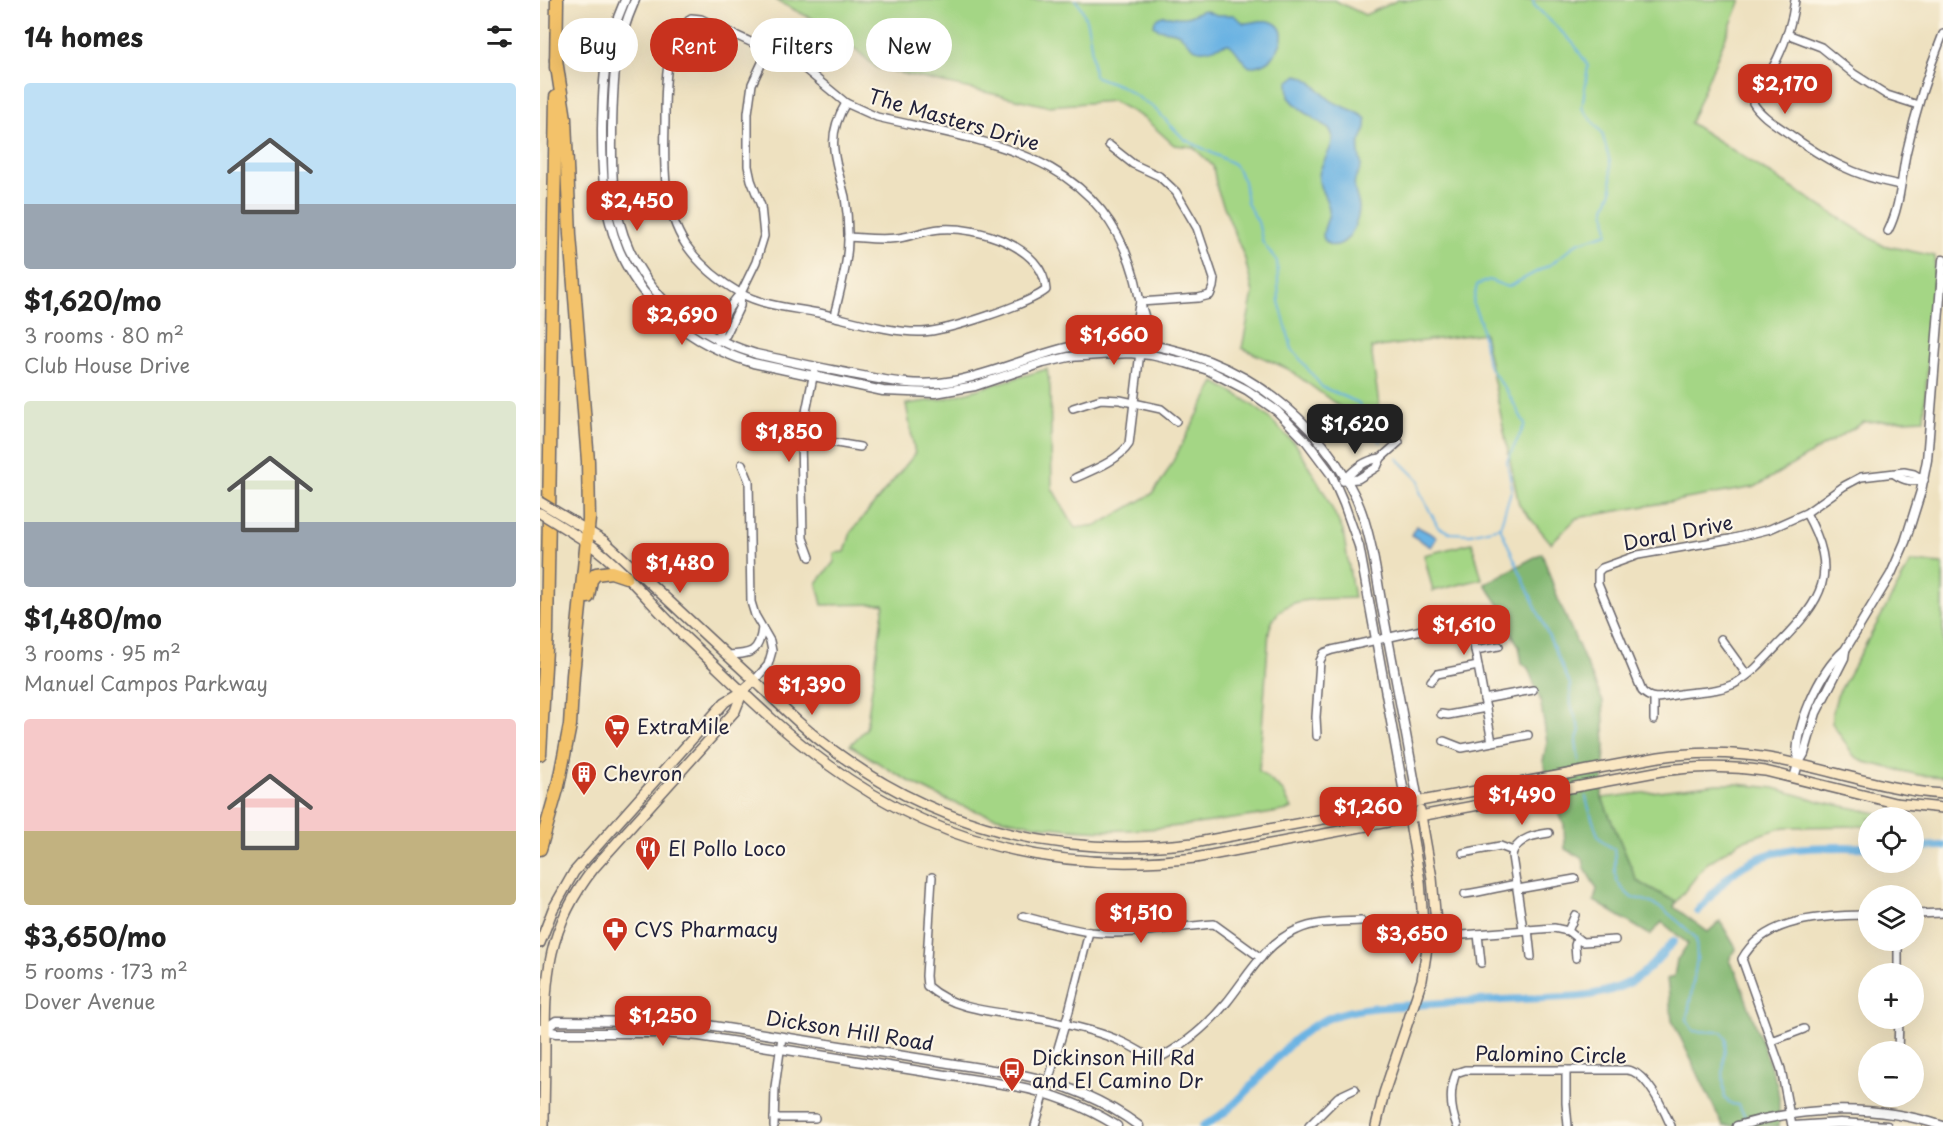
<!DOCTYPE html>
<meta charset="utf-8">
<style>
:root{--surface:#fff;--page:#f6f6f6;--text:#222;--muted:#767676;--accent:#c8321e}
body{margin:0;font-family:"Playpen Sans",sans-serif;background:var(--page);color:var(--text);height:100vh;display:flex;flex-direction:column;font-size:22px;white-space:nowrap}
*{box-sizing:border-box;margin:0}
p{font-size:20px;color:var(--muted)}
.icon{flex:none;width:33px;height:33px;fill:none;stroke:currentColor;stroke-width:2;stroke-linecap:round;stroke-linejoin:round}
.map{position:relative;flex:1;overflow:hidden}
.sheet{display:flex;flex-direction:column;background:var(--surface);width:540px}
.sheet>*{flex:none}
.hud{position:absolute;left:18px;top:18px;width:570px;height:54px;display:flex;gap:12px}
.buttons{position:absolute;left:1318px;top:807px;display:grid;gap:12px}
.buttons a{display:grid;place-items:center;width:66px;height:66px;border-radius:50%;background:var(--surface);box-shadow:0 6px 24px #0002;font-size:30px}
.price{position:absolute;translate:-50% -51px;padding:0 14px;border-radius:12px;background:var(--accent);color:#fff;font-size:20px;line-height:39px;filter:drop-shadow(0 2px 3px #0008)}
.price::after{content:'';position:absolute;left:50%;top:36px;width:18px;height:14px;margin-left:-9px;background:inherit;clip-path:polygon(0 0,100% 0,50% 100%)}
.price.selected{background:#222;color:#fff}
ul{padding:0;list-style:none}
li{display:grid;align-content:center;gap:12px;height:318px;padding:0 24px}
li span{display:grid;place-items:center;height:186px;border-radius:6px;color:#555}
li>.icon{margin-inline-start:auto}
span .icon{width:108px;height:108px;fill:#fffc;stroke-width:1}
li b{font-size:26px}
h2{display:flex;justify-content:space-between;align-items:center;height:72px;padding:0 24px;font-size:26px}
.pill{padding:0 21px;border-radius:27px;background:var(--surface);box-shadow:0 6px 24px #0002;font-size:21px;line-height:54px}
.pill.selected{background:var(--accent);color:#fff}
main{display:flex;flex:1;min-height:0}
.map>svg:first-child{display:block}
.green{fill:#a4d685;stroke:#637c60;stroke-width:1.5}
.forest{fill:#83b772;stroke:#526c56;stroke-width:1.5}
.water{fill:#6bb3e3;stroke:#466a8f;stroke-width:1.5}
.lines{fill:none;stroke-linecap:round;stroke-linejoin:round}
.stream{stroke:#6bb3e3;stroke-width:2}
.canal{stroke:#6bb3e3;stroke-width:8}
.minor-casing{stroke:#69656a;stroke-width:10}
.tertiary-casing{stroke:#69656a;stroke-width:11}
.secondary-casing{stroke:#69656a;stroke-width:12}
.motorway-casing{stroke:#69656a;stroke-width:15}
.minor{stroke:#fff;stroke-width:7}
.tertiary{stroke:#fff;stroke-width:8}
.secondary{stroke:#fae7c3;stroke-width:9}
.motorway{stroke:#f3c26a;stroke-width:12}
.secondary-bridge-casing{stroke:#69656a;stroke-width:12;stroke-linecap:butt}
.secondary-bridge{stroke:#fae7c3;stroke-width:9}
.labels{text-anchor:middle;stroke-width:4.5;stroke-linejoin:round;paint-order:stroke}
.street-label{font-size:20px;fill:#22223b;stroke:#fcf5e5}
.poi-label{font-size:20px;fill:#22223b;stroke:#fcf5e5;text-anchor:start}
</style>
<main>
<section class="sheet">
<h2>14 homes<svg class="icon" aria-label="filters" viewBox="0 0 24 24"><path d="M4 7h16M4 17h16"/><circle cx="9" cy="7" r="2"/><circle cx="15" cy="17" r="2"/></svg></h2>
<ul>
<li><span style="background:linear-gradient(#bfe0f5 65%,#9aa5b1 0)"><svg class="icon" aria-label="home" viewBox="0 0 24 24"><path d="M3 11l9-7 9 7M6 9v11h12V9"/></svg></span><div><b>$1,620/mo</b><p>3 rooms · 80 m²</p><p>Club House Drive</p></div></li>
<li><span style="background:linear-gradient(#dfe7d0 65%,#9aa5b1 0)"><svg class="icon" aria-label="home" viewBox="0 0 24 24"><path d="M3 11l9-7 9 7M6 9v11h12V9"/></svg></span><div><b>$1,480/mo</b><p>3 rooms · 95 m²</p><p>Manuel Campos Parkway</p></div></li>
<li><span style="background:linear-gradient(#f6c9c9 60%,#c2b280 0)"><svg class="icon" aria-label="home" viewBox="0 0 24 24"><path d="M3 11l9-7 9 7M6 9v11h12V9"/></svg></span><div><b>$3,650/mo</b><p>5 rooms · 173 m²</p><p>Dover Avenue</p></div></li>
</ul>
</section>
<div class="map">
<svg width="1403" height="1126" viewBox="0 0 1403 1126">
<rect width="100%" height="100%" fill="#fcf5e5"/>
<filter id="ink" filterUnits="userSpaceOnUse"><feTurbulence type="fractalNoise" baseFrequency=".0167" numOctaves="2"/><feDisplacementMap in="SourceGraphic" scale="12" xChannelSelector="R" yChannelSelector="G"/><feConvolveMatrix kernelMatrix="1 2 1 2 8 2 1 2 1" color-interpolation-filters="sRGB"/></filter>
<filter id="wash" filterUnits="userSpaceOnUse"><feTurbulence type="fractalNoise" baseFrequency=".008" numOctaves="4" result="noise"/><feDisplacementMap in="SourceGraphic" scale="24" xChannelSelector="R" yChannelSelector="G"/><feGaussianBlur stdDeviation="1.35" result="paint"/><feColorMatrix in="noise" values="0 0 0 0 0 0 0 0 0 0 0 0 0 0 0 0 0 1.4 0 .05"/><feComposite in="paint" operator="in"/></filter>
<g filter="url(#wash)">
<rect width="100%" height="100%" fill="#eee1c0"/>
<!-- green -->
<g class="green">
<polygon points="235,0 794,0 825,15 858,0 1201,0 1150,123 1342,245 1395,256 1384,419 1324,422 1215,487 1037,518 1011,543 979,505 944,333 831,348 844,439 748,369 702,348 713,293 705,259 677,189 673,166 653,147 634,145 604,118 573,101 507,106 337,68 292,29"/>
<path d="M507 369 510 387 512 488 535 528 558 525 612 494 625 476 675 382 704 399 727 416 757 446 784 492 803 531 814 598C783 600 738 592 729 631L719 771 742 790 752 809C730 814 707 817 684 820 597 834 507 838 422 806 382 791 346 768 310 745L326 729 344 604 282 605 277 583 294 562V553L305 552 311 532 375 454 366 404 404 399Z"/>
<polygon points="932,543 942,579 893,591 884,555"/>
<polygon points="1371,562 1403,564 1403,777 1379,775 1324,762 1314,756 1292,723 1292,715 1297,696"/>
<polygon points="1176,784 1197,784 1234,788 1279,801 1356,817 1329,818 1329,826 1244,827 1201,841 1166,864 1136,902 1097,881 1062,798"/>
</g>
<!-- forest -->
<polygon class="forest" points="1002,553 1018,599 1063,702 1065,746 1062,798 1097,881 1136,902 1134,907 1168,932 1180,921 1196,948 1192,954 1190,963 1196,971 1237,1085 1239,1098 1239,1126 1183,1126 1132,1020 1127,979 1134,976 1137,960 1148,944 1122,922 1110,935 1054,901 1057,889 1045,869 1043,859 1025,849 1024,824 1017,810 1003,761 1007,742 1000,699 988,668 982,663 979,646 970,631 968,618 945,584"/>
<!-- water -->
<g class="water">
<path d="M664 10 677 15H693L704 23C714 23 723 18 732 22 753 30 737 57 724 63 720 65 715 66 710 67 701 62 698 50 689 44 676 45 663 56 651 46 646 42 644 35 637 33 629 29 620 32 614 26L615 20C625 11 633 19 645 17 652 17 657 11 664 10Z"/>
<path d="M757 75C770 77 778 90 788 98 799 108 816 108 826 119 828 130 822 134 819 145 817 152 822 160 821 167 820 172 816 175 815 180 812 189 818 197 819 207 819 219 811 242 797 245 793 246 788 245 785 241 779 233 790 219 789 210 788 198 777 188 779 175 780 163 798 143 791 132 787 126 779 122 773 118 764 112 755 105 749 97L748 82Z"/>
<polygon points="876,526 897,537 891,547 871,535"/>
</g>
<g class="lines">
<!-- stream -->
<g class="stream">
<path d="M535 0C550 12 552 56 554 76L581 86 614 108 644 139 694 164 704 181 707 203 718 222 723 243 737 261 739 301 752 349 782 387 819 403 829 431 841 442"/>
<polyline points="993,0 994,5 1034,44 1048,66 1042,108 1062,133 1070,162 1072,191 1065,207 1068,233 1037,243 1013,263 968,287 949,280 937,285 933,304 940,321 948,365 968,393 985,424 967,461 972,488 960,527 1030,684 1031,705 1040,730 1036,742 1039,761"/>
<polyline points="857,458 879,480 880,492 898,527 911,533 930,534 960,527"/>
<path d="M1046 796C1046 801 1056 831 1059 837 1062 842 1069 846 1074 849 1078 876 1068 877 1092 898 1117 899 1139 922 1156 938L1157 959 1147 1020 1153 1031 1182 1032 1186 1039C1183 1059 1182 1078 1185 1099L1192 1104 1198 1105 1205 1116"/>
</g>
<!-- canal -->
<g class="canal">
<polyline points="1374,847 1403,846"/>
<path d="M1158 911C1169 898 1180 884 1193 873 1232 842 1283 848 1329 847"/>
<path d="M663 1126C716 1100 737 1036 794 1016 819 1007 845 1007 871 1005 915 1002 959 1000 1003 998 1028 997 1055 997 1079 987 1103 978 1118 959 1134 941"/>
</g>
</g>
</g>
<g filter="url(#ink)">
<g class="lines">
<defs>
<g id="minor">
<path d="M1255 0C1252 25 1243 49 1231 71 1224 82 1216 90 1213 103 1221 116 1235 124 1248 133 1285 160 1314 176 1360 185"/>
<polyline points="1247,34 1281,47 1314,74 1347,95 1378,105"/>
<polyline points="569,145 593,164 619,176 636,192 657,228 674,279 673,287 670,295 658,298 600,302"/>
<path d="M1348 231C1360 208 1361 180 1366 154 1375 113 1387 73 1403 34"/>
<path d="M308 237C326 238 346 241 364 237 376 235 387 230 400 229 437 226 504 246 506 290 487 305 407 331 382 332 350 333 311 320 279 313 254 308 223 306 200 293 179 281 160 265 146 245 122 209 124 162 125 121 125 85 124 46 151 18L161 19 260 65 306 103 337 117C447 143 560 151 595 279 597 286 598 294 600 301 605 318 611 327 601 344L589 444C578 461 553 470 535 478"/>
<path d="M600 302C596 316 596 331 601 344"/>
<path d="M294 316C300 290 309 261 308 234 308 221 307 209 305 197 296 160 284 139 306 103"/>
<polyline points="178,341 186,335 200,306 201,293 216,262 224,236 221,206 211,180 208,166 208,113 212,84 228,50"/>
<path d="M178 341C178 324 189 305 201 293"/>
<polyline points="533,408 561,399 580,400 621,409 636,421"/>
<polyline points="261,437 320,447"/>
<polyline points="202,464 209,481 211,602 215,615 230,641 232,651 228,665 214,681"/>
<path d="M1354 474C1364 481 1371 482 1384 480"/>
<polyline points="805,480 818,479 837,467 841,458 859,442"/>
<path d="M803 481C815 469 824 460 841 458"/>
<path d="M1266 513C1300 574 1283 599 1238 645 1225 659 1211 675 1194 684 1177 692 1158 691 1140 694 1125 696 1113 703 1102 691L1058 584V572L1062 568 1098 555 1190 539 1230 529 1266 513 1304 486 1321 477 1364 472 1374 474 1384 480"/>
<polyline points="270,557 263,538 261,437 274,372"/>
<polyline points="1181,639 1207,675"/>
<polyline points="935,650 959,646"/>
<path d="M186 655C210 654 219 654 222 628"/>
<polyline points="891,681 897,674 938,666"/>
<polyline points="944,699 993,690"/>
<polyline points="1114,699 1114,720"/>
<polyline points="901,714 908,715 946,708"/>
<polyline points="777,736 776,717 780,661 784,653 792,650 913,623 927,627 932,633 952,742"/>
<polyline points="904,741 922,748 988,735"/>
<polyline points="973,851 972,856 983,929"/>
<path d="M973 851C982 837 994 835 1009 833"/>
<polyline points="923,853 960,846 973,851"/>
<path d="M392 877 386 976 387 986C420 1016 474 1011 515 1022 537 1027 561 1032 582 1042 594 1047 603 1054 615 1060 642 1047 668 1025 687 1002 708 976 725 943 757 930 776 921 800 922 821 921"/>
<polyline points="978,889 1035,879"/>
<path d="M925 894C943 892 959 887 977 884"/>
<polyline points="1374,914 1403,913"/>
<path d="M483 916C505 922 527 929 550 932 591 936 633 927 674 924L721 958"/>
<polyline points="988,929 991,957"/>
<polyline points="1028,931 1035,915"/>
<polyline points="938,934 941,963"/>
<polyline points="889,935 910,936 1014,928 1028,931 1042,942 1075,940"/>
<polyline points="1358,940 1358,974"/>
<polyline points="1036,958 1035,945 1037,939"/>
<polyline points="1232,1041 1264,1029"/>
<polyline points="1358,1052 1359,1018"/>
<polyline points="1026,1070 1026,1103 1028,1126"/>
<polyline points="234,1118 275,1118"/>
<polyline points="234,1126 235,1087 242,1037"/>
<polyline points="495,1126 529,1011 549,932"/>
<polyline points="769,1126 798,1097 815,1089"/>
<path d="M917 1126C910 1108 909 1091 916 1073L925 1070H1087C1106 1071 1124 1110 1131 1126"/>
<path d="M1252 1126 1241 1069 1202 959C1225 916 1287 916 1329 915"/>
</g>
<g id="tertiary">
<path d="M85 0C64 48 63 77 62 129 62 153 62 178 66 202 78 285 135 339 213 363L343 391 395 393 435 386 503 363 529 357 589 353 611 355 646 363 668 370 707 390 737 411 767 442 791 474 804 504 819 546 866 804"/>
<path d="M95 0C74 48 73 77 72 129 72 153 71 178 75 202 88 280 142 332 216 354 246 361 277 367 307 373 343 380 378 388 414 381 460 373 501 350 547 344 658 332 769 397 816 498 832 534 836 574 843 612 855 675 867 738 878 801"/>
<path d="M1258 764C1253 731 1279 672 1305 650L1351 574 1365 542 1381 491 1387 460 1403 260"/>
<polyline points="1254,778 1258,764 1264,754 1276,713 1304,658 1305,651"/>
<path d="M0 1029 16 1033H121L159 1036 475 1086C512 1093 545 1106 577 1126"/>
<path d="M5 1029 16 1021 121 1022 161 1024 478 1074C522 1083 563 1099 599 1126"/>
<path d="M1197 1126C1264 1106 1337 1104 1403 1126"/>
<polyline points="1254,1126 1300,1123 1347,1126"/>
</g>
<g id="secondary">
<path d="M35 523 64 541 75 551C122 594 168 638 215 681 241 706 267 732 297 753 404 831 522 858 653 843L1119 757C1155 752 1192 752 1228 758 1287 768 1343 790 1403 794"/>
<path d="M34 534C78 559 110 605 147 639 192 681 236 727 286 763 395 844 520 874 655 858L1121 771C1156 766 1190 766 1225 771L1355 803 1403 808"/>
<polyline points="868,811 880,881 883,923 889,935"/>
<polyline points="0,943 13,909 34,872 185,702 203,691 214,681"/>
<path d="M4 1126C4 1100 5 1073 5 1047 5 975 7 928 54 868L195 711 203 691"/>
<polyline points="836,1126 844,1093 882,980 889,935 896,923 892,878 880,810"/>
</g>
<g id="motorway">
<polyline points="16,68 17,0"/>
<polyline points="48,597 51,580 56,574 71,572 86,577"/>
<polyline points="0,754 7,632 16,97"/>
<polyline points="0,849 18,786 30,725 33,675 49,519 48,461 30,235 25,119 16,60"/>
</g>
</defs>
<!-- minor casing -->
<use href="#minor" class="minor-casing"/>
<!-- tertiary casing -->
<use href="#tertiary" class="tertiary-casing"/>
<!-- secondary casing -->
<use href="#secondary" class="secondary-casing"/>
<!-- motorway casing -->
<use href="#motorway" class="motorway-casing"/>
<!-- minor -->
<use href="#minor" class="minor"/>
<!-- tertiary -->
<use href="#tertiary" class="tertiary"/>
<!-- secondary -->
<use href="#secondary" class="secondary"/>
<!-- motorway -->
<use href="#motorway" class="motorway"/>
<defs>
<g id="secondary-bridge">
<polyline points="0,502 35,523"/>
<polyline points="0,513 34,534"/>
</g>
</defs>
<!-- secondary-bridge casing -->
<use href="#secondary-bridge" class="secondary-bridge-casing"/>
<!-- secondary-bridge -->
<use href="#secondary-bridge" class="secondary-bridge"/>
</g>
</g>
<!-- icons -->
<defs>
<symbol id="supermarket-pin" viewBox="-11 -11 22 30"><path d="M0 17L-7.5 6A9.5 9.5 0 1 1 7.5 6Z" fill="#c8321e" stroke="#fcf5e5"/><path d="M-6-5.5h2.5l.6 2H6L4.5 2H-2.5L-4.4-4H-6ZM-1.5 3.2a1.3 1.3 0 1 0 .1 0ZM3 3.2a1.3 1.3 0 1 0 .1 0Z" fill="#fff"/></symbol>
<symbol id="building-pin" viewBox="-11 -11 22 30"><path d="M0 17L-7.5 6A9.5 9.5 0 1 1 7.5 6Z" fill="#c8321e" stroke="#fcf5e5"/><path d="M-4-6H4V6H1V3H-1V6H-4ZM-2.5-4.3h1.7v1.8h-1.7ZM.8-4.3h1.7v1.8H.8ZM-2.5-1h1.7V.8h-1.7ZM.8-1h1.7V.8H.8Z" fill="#fff"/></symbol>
<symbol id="restaurant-pin" viewBox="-11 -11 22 30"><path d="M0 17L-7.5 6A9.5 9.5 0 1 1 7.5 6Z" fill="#c8321e" stroke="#fcf5e5"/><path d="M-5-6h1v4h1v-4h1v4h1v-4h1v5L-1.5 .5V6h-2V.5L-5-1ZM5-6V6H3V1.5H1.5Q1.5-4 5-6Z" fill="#fff"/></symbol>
<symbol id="pharmacy-pin" viewBox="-11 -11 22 30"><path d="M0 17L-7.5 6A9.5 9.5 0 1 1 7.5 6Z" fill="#c8321e" stroke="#fcf5e5"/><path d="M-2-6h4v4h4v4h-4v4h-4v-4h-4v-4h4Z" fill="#fff"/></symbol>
<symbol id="bus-pin" viewBox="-11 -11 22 30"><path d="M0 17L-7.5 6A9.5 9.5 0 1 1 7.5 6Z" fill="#c8321e" stroke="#fcf5e5"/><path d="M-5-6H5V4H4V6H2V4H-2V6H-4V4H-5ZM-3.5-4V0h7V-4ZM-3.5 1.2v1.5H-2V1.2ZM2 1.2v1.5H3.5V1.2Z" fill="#fff"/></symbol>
</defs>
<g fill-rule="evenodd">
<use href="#supermarket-pin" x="62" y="712" width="30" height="40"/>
<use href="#building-pin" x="29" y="759" width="30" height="40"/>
<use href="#restaurant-pin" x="93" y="834" width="30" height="40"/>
<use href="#pharmacy-pin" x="60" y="915" width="30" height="40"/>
<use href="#bus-pin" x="457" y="1055" width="30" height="40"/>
</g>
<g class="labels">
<!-- street labels -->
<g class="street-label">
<text transform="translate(414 120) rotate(16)" y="7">The Masters Drive</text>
<text transform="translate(1138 533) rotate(-11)" y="7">Doral Drive</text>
<text transform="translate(310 1031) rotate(9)" y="7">Dickson Hill Road</text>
<text transform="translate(1011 1055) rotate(1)" y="7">Palomino Circle</text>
</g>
<!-- poi labels -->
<g class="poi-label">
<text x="97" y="734">ExtraMile</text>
<text x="63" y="781">Chevron</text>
<text x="128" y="856">El Pollo Loco</text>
<text x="94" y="937">CVS Pharmacy</text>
<text x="492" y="1065">Dickinson Hill Rd<tspan x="492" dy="23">and El Camino Dr</tspan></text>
</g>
</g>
</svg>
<div class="buttons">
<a><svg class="icon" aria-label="locate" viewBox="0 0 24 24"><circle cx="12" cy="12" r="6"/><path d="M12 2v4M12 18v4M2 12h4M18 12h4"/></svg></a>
<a><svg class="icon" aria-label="layers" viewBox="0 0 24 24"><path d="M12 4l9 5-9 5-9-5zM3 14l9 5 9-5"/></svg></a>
<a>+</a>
<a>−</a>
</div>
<b class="price" style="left:1245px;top:115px">$2,170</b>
<b class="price" style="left:97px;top:232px">$2,450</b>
<b class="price" style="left:142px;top:346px">$2,690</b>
<b class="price" style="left:574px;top:366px">$1,660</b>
<b class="price selected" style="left:815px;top:455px">$1,620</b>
<b class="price" style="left:249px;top:463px">$1,850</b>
<b class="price" style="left:140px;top:594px">$1,480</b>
<b class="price" style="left:924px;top:656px">$1,610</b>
<b class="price" style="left:272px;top:716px">$1,390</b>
<b class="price" style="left:982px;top:826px">$1,490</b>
<b class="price" style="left:828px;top:838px">$1,260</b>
<b class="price" style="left:601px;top:944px">$1,510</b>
<b class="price" style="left:872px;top:965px">$3,650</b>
<b class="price" style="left:123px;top:1047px">$1,250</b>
<div class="hud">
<a class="pill">Buy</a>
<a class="pill selected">Rent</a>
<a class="pill">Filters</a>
<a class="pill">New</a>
</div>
</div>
</main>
